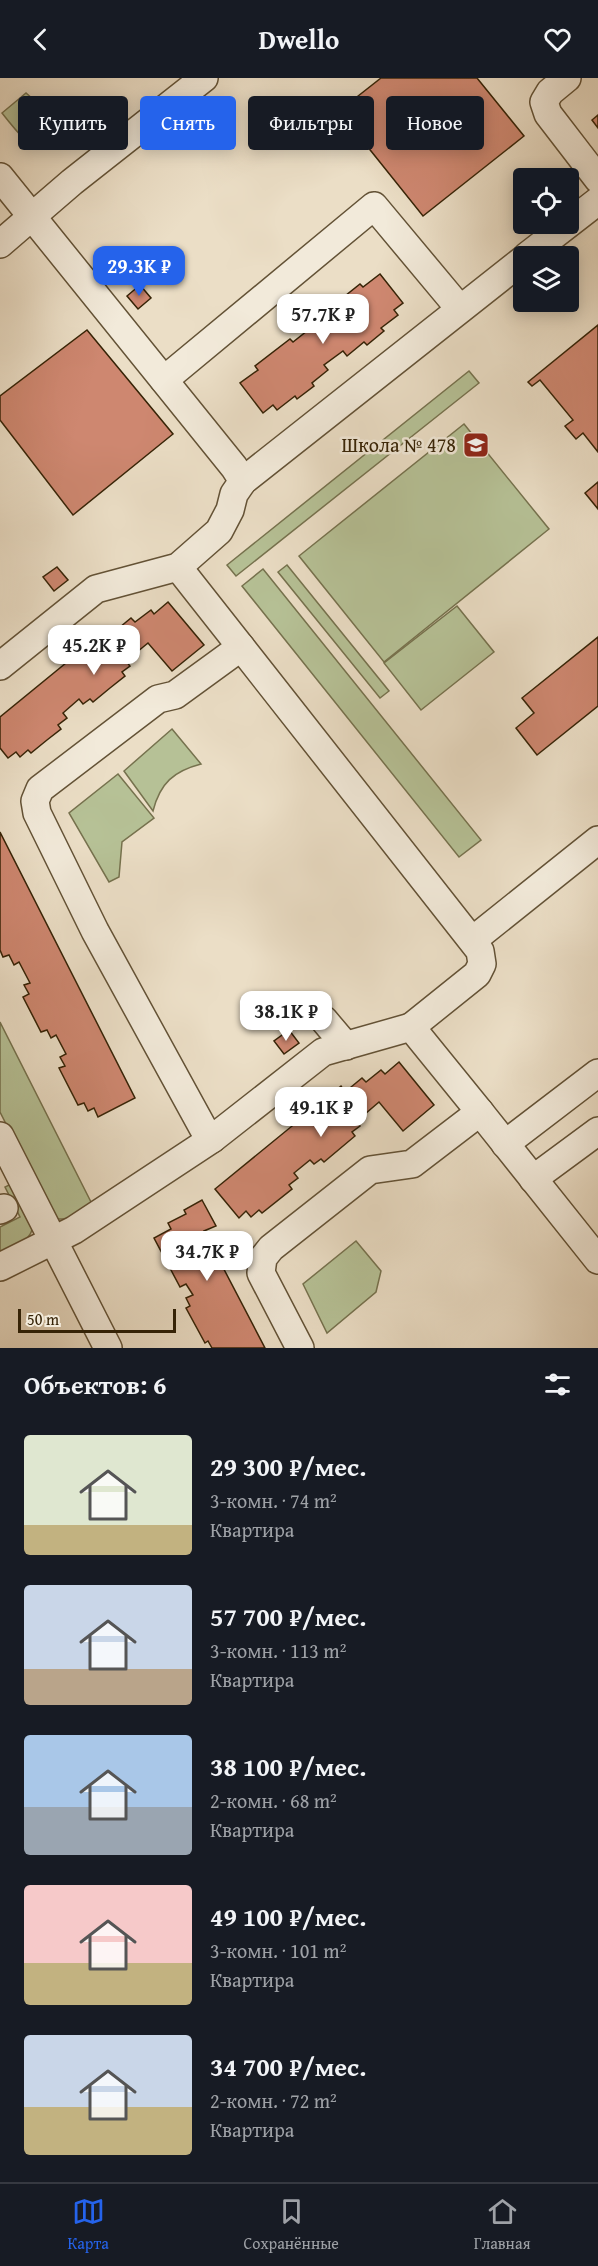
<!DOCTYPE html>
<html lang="ru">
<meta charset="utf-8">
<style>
:root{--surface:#171b24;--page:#20242c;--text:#f1f3f6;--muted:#9ea1a6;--line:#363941;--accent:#2563eb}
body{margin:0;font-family:"Gentium Book Plus",serif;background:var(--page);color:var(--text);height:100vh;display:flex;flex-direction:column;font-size:22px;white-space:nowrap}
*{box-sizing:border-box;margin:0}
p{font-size:20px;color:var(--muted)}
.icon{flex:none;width:33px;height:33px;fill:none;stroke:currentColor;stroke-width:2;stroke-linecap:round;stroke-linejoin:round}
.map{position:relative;height:1270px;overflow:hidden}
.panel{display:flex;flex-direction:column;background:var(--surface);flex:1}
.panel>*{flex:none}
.banner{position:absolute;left:18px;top:18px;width:562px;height:54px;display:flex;gap:12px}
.buttons{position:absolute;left:513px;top:90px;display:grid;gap:12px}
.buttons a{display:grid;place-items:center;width:66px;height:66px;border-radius:6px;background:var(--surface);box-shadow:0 3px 15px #0003;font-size:30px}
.scale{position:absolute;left:18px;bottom:15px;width:158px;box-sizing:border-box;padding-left:6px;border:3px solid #362306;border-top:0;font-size:16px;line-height:21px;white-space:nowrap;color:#362306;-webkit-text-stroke:4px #f2eada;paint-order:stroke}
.price{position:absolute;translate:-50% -51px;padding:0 14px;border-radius:12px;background:#fff;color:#222;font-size:20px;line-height:39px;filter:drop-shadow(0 2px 3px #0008)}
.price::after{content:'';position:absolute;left:50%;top:36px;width:18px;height:14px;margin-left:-9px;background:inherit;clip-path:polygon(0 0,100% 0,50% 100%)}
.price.selected{background:var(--accent);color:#fff}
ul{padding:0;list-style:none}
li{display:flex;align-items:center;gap:18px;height:150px;padding:0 24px}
li span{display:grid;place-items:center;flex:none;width:168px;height:120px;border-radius:6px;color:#555}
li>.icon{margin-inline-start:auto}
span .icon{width:72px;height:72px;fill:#fffc;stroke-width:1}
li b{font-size:26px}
h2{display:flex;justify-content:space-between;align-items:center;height:72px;padding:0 24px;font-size:26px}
.tag{padding:0 21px;border-radius:6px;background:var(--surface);box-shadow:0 3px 15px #0003;font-size:21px;line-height:54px}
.tag.selected{background:var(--accent);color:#fff}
header{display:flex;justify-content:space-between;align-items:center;height:78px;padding:0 24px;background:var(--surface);font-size:27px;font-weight:700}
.tabs{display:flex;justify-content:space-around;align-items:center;height:84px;border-top:2px solid var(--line);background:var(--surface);font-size:16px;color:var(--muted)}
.tabs a{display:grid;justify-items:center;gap:3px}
.tabs .selected{color:var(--accent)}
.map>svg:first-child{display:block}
.green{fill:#b6c196;stroke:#76724e;stroke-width:1.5}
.building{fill:#ce8770;stroke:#362306;stroke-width:1.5}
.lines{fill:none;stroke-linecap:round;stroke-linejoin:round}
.minor-casing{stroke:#635236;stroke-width:30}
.minor{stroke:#f2eada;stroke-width:27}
.labels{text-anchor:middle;stroke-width:5;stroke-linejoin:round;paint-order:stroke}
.poi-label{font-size:20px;fill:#362306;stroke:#f2eada;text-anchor:end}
</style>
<header><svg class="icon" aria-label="back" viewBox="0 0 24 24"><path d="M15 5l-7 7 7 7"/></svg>Dwello<svg class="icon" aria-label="heart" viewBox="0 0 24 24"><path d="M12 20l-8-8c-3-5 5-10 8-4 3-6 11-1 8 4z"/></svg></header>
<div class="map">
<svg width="598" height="1270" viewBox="0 0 598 1270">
<rect width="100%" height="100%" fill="#ebdec6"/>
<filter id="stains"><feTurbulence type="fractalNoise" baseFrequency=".00333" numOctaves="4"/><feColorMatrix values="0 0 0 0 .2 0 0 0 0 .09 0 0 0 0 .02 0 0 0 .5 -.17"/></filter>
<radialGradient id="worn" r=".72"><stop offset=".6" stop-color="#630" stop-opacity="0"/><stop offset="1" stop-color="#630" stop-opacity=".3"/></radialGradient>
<!-- green -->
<g class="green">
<path d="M26 15C40 29 54 28 71 21L89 46C43 81 38 81 2 35Z"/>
<polygon points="469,293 479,305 236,498 227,487"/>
<polygon points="464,346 549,451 384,584 299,478"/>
<polygon points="287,487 389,613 380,620 278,494"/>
<polygon points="263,491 481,762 459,779 242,508"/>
<polygon points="457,528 494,574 421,632 384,585"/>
<path d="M172 651 201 686C174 693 160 705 153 733L124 693Z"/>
<polygon points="118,696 154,740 122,764 119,799 109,804 69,735"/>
<polygon points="0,944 92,1126 69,1141 57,1141 52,1136 0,1034"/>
<path d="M13 1105 33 1147C32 1164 13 1168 0 1174V1149L20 1139 5 1109Z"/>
<polygon points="356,1163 381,1193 376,1214 327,1255 303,1206"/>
</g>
<!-- building -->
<g class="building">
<polygon points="381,0 477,0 524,58 423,138 339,33"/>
<polygon points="598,37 598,50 592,42"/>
<polygon points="380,196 403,225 394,232 398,237 381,250 384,253 367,267 364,264 347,278 343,273 324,287 328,292 312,305 314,308 297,321 295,318 277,332 273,327 263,335 240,305 258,292 255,288 290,261 293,264 327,237 325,234 360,206 363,209"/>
<polygon points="140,207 151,220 138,231 127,218"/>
<polygon points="598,247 598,374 583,355 576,361 565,348 573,342 540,302 532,308 528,304"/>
<polygon points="87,252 173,356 73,437 0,342 0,318"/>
<polygon points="598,404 598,431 585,415"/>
<polygon points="57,489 68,502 54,513 43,499"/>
<polygon points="168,524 204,567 172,593 148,565 126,583 130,588 122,594 125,598 110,610 93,624 90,621 83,626 79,621 63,635 67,640 58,647 61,651 47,662 31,675 28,672 20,679 16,674 8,680 0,670 0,639 110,549 114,554 131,540 135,544 151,532 154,536"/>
<polygon points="598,559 598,628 537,677 516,650 534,635 522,620"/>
<polygon points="0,754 135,1020 98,1039 94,1030 88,1033 84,1025 78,1027 59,990 65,988 60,979 66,976 56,957 51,960 47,952 41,954 23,919 29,916 24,907 30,905 19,884 14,887 9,877 3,879 0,872"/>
<polygon points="289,952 299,965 284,976 274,963"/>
<polygon points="399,984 434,1027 403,1053 379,1024 357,1043 360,1048 352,1054 355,1058 324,1084 321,1081 314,1086 310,1082 294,1095 298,1100 289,1107 292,1111 262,1135 259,1132 251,1139 246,1133 239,1140 215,1111 341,1008 345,1014 362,1000 366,1004 381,992 385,996"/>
<polygon points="202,1122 216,1148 204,1153 265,1270 212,1270 208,1263 205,1265 186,1230 190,1228 186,1220 193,1217 186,1206 180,1209 154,1160 171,1151 168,1145 186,1136 184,1132"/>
</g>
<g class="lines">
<defs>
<g id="minor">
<polyline points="567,0 550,14 544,24 548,36 598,101"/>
<polyline points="0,99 234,389 243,403"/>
<polyline points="0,166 72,104 204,0"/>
<polyline points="527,178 598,123"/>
<polyline points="164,302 374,128 460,231"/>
<polyline points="241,569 480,873 482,886 477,896 411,949"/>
<polyline points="0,588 96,511 178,489 219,453 230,432 234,416 243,403 524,181"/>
<polyline points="473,862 598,762"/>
<polyline points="324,942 346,968"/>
<polyline points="480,1034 598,1182"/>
<polyline points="0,1058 108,1270"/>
<polyline points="212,1061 323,974 411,949 480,1034 412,1086 370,1092 271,1170 263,1180 261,1195 300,1270"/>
<polyline points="505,1066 598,995"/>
<polyline points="533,1101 598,1053"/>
<polyline points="0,1132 4,1130"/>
<polyline points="0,1189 74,1152 212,1061 203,1050 95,853 37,735 35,723 40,711 158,621 175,617 241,569 178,489"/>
</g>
</defs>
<!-- minor casing -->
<use href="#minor" class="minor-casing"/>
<!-- minor -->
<use href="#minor" class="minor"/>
</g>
<!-- icons -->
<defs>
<symbol id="school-square" viewBox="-11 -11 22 22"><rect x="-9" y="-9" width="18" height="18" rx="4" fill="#8f2418" stroke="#f2eada"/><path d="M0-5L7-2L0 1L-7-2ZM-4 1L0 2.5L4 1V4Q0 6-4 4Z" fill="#fff"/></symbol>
</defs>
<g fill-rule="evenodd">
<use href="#school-square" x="461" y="352" width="30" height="30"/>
</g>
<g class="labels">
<!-- poi labels -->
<g class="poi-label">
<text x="456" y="374">Школа № 478</text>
</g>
</g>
<rect width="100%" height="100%" filter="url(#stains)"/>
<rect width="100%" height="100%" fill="url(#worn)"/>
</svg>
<div class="buttons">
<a><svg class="icon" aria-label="locate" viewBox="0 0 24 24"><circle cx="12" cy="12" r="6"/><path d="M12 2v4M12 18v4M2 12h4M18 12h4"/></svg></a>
<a><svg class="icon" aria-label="layers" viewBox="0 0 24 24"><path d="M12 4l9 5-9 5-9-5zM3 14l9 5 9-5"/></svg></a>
</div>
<div class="scale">50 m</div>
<b class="price selected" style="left:139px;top:219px">29.3K ₽</b>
<b class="price" style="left:323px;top:267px">57.7K ₽</b>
<b class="price" style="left:94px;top:598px">45.2K ₽</b>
<b class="price" style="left:286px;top:964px">38.1K ₽</b>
<b class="price" style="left:321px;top:1060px">49.1K ₽</b>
<b class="price" style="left:207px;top:1204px">34.7K ₽</b>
<div class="banner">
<a class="tag">Купить</a>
<a class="tag selected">Снять</a>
<a class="tag">Фильтры</a>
<a class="tag">Новое</a>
</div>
</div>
<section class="panel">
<h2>Объектов: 6<svg class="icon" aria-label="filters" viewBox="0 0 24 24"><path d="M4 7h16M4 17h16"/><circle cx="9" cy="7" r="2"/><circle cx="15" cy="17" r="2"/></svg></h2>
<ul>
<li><span style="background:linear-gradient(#dfe7d0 75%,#c2b280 0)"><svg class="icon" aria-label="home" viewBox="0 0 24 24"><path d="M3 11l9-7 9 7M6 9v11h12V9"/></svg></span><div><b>29 300 ₽/мес.</b><p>3-комн. · 74 m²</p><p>Квартира</p></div></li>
<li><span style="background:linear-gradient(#c9d6e8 70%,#b9a48a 0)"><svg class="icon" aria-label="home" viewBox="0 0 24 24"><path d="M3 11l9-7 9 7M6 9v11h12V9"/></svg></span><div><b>57 700 ₽/мес.</b><p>3-комн. · 113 m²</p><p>Квартира</p></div></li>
<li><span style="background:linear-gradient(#a9c7e8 60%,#9aa5b1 0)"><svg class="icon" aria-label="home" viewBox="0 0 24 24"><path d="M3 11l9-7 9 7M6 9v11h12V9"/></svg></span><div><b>38 100 ₽/мес.</b><p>2-комн. · 68 m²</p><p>Квартира</p></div></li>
<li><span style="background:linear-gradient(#f6c9c9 65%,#c2b280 0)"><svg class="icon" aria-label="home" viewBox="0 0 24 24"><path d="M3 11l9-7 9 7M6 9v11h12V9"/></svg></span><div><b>49 100 ₽/мес.</b><p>3-комн. · 101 m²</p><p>Квартира</p></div></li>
<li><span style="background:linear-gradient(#c9d6e8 60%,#c2b280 0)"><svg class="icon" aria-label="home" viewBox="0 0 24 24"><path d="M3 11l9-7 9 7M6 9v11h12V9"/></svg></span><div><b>34 700 ₽/мес.</b><p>2-комн. · 72 m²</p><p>Квартира</p></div></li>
</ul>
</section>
<nav class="tabs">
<a class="selected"><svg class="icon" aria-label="map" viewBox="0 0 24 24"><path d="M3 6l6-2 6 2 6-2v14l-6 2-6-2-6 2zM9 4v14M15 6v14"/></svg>Карта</a>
<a><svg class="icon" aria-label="saved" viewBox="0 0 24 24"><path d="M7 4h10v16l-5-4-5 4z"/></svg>Сохранённые</a>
<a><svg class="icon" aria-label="home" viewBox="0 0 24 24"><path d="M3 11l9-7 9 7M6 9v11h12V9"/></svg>Главная</a>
</nav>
